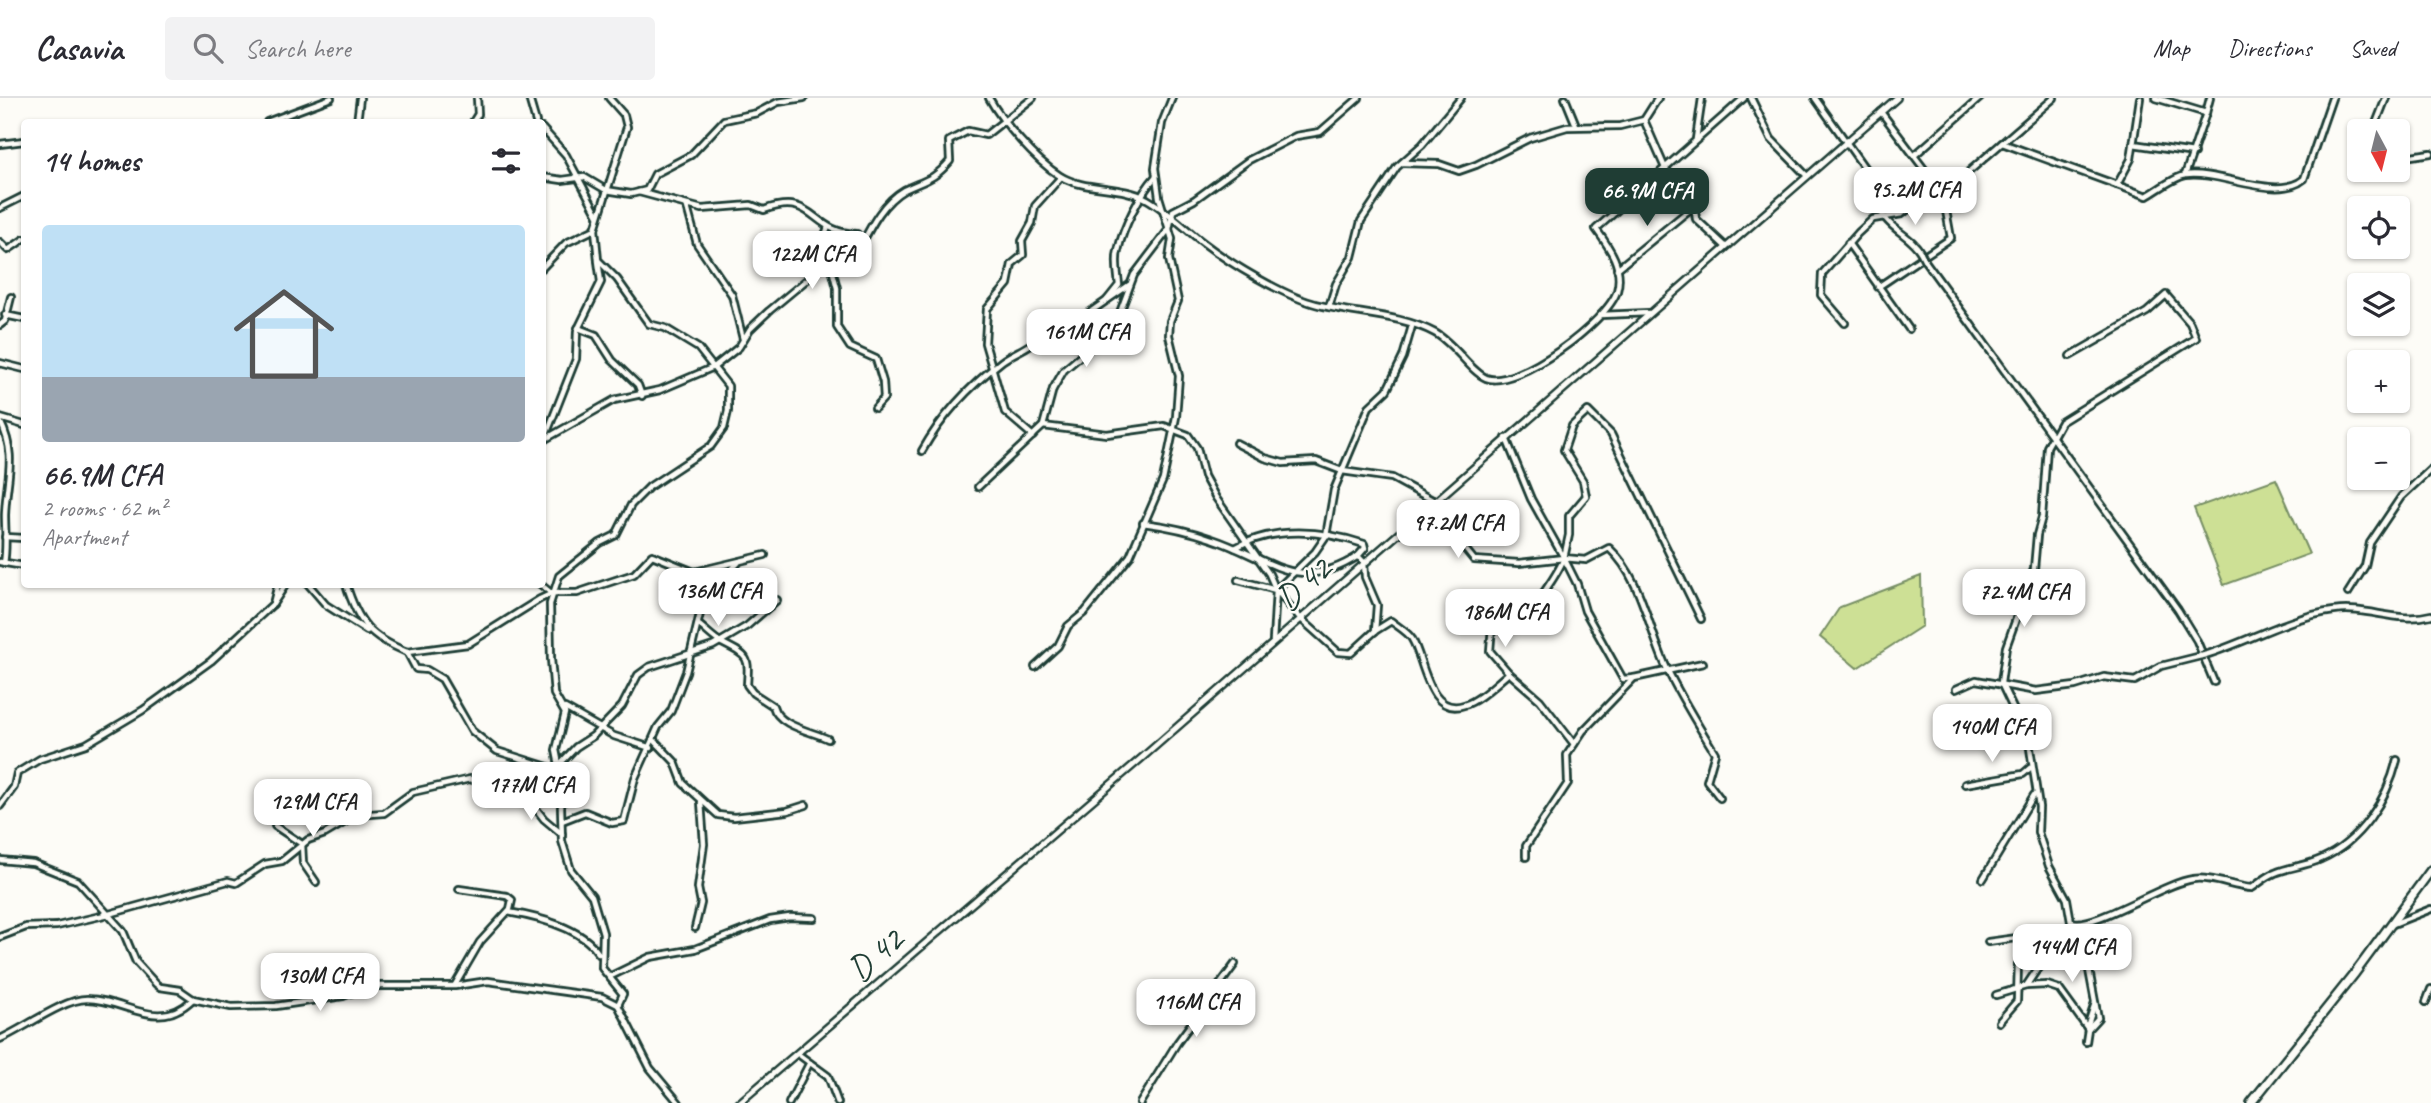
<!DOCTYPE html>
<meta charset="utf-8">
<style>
:root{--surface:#fff;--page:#f2f2f3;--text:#2b2b33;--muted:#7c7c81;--line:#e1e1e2;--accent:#1f3d34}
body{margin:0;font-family:Caveat,sans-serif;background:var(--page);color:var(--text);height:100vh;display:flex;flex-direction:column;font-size:26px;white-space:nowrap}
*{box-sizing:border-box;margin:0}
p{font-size:23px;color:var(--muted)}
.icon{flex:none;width:38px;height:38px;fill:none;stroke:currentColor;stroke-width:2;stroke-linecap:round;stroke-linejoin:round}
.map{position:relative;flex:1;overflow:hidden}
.drawer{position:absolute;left:21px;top:21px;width:525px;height:469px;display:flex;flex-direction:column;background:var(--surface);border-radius:7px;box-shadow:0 2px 5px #0004}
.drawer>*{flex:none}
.needle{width:46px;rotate:173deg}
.tools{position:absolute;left:2347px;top:21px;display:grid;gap:14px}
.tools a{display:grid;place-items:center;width:63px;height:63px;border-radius:7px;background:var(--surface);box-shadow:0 2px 5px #0004;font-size:35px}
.price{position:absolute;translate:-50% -60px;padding:0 16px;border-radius:14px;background:#fff;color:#222;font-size:23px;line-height:46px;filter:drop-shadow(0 2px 4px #0008)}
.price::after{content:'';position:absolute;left:50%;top:42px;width:21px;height:16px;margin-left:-10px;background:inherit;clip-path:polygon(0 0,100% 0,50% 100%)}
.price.current{background:var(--accent);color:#fff}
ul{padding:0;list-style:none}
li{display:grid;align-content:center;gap:14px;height:371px;padding:0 21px}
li+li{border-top:2px solid var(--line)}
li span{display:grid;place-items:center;height:217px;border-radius:7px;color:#555}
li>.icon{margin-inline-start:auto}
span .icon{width:126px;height:126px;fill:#fffc;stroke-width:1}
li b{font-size:30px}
h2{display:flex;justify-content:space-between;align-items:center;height:84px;padding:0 21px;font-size:30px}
header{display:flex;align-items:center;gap:42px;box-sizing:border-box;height:98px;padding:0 35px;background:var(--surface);border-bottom:2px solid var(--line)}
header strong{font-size:33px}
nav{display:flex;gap:38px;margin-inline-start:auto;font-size:24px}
.search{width:490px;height:63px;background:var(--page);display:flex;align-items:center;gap:18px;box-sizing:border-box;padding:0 24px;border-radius:7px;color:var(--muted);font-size:26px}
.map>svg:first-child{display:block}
.green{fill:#cde095;stroke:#768e64;stroke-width:2}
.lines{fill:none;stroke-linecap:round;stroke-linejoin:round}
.minor-casing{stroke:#1f3d34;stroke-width:10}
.tertiary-casing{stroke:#1f3d34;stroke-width:10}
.primary-casing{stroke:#1f3d34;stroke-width:12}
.minor{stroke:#fdfcf7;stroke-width:4.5}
.tertiary{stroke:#fdfcf7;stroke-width:5}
.primary{stroke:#fdfcf7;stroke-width:7}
.minor-bridge-casing{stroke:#1f3d34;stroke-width:10;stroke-linecap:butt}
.minor-bridge{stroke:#fdfcf7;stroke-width:4.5}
.labels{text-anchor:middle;stroke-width:5;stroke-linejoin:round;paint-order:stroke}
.street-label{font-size:35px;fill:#1f3d34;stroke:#fdfcf7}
</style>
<header>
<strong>Casavia</strong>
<div class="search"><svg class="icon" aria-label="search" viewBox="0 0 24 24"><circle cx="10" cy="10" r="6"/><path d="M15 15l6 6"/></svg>Search here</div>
<nav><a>Map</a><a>Directions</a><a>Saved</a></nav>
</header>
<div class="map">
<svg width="2431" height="1005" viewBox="0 0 2431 1005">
<rect width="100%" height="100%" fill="#fdfcf7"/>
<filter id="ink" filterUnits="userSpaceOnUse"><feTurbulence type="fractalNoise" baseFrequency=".0143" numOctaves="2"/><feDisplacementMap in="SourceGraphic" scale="14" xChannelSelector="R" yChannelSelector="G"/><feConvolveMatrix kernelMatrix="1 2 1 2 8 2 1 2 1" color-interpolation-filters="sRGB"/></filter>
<g filter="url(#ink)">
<!-- green -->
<g class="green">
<polygon points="2276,381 2309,456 2224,487 2194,410"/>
<polygon points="1921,478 1922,528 1857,570 1820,539 1840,509"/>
</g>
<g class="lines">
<defs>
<g id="minor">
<polyline points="529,0 536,24"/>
<polyline points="609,0 624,17 627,29 595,131 598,162 617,181 649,226 665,230 698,250 728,288 728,313 724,330 711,348 649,389 631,407 616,437 600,445 559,478 550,506 551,561 554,596 565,615 556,652 564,692 561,709 562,743 571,772 592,798 603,835 602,870 623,896 618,907"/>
<path d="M989 0C1003 25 1035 62 1060 78 1084 93 1121 87 1147 101 1168 113 1185 131 1205 146 1231 166 1281 196 1312 205 1352 217 1398 215 1435 235 1455 246 1470 273 1486 280 1517 292 1608 223 1617 193 1624 169 1609 149 1596 131L1744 0"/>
<polyline points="1565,0 1576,27"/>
<polyline points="1658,0 1644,22 1665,70 1694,107 1696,121 1725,148"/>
<polyline points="1751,0 1771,41 1807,78"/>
<path d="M1815 0 1868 75C1870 88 1877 110 1886 121 1896 134 1913 140 1921 155"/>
<polyline points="2156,0 2206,15 2210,0"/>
<polyline points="267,24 331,0"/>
<polyline points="357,24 360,0"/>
<polyline points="473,24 478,16 477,0"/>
<polyline points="542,30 566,57 598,117"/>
<polyline points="2373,33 2386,0"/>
<polyline points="1696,41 1702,0"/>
<path d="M2002 45 2147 98C2158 92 2174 79 2186 77 2219 72 2277 104 2304 81L2332 0"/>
<polyline points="0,46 24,43"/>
<polyline points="2133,46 2194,55"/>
<polyline points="1916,56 1980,0"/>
<polyline points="2398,60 2431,55"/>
<polyline points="1402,65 1439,66 1459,73 1476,67 1530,40 1567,29 1620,28 1644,22"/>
<polyline points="2185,77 2206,15"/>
<polyline points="542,79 562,82 584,79 606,92 631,96 647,92 655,76 691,57 724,22 757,15 778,4 804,0"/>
<polyline points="2117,87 2131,61 2140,0"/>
<path d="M639 94 702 111 751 107 764 112C815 93 810 135 857 136"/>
<polyline points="1943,96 2054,0"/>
<polyline points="687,109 697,146 732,197 743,241"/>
<polyline points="0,110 24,98"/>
<polyline points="828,129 824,140 837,190 837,229 850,249 876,261 883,284 884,300 875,310"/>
<polyline points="0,144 8,152 24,141"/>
<polyline points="1848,145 1909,231"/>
<polyline points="1925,163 2178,512 2197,543 2214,584"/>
<polyline points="542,170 566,145 595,131"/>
<polyline points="1617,171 1694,108"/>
<polyline points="1878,189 1951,140 1943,96 1881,14"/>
<path d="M1107 202 1119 187C1118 177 1115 163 1118 153 1123 129 1140 96 1156 78"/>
<polyline points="1329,209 1336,186 1352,159 1361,123 1397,69 1422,47 1461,0"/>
<polyline points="5,217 24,221"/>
<polyline points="1601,217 1649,215"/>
<polyline points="1845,225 1821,197 1822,176 1858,135 1873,121 1902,116 1912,108 1913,92 1928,74"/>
<polyline points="0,227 5,223 11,199"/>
<polyline points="578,230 596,237 612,262 638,287 642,298"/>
<polyline points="2070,258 2147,214 2166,197 2190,225 2196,240 2061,324 2047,349 2042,419 2037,437 2034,471 2006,549 2001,585 2029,644 2039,709 2038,734 2049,768 2067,801 2071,824 2086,856 2098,920 2088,931 2086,944"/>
<polyline points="0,265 24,271"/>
<polyline points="0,320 24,327"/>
<path d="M0 323C18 359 6 380 5 417 5 432 7 450 4 465"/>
<polyline points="1043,328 1107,336 1164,328 1188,337 1197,350 1204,378 1216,400 1269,476 1276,492 1273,543"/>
<polyline points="1033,338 1005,314 985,245 987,211 1008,186 1012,166 1023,157 1022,143 1032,125 1035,108 1061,79"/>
<polyline points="544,342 576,261 577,233 601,184 598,163"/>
<path d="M542 343 614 302 660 292 714 269 739 249 750 231 769 213 816 174 830 157 860 149C871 128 883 104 904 92 925 82 934 82 950 63L949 43 968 33 986 37 1033 0"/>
<polyline points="1236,345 1265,360 1283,365 1316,363 1342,373 1392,380 1447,410 1448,430 1474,462 1519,465 1564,460 1531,401 1506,340"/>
<path d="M922 353C941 319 971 287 1002 263 1017 252 1032 250 1042 234L1070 228 1129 187"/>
<polyline points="978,389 1043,328 1053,291 1064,272 1102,240 1119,217 1134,177 1169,131 1173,113 1194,102 1249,62 1296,38 1320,34 1359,0"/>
<path d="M1143 425C1166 428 1190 433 1212 441 1270 460 1298 497 1358 458L1364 464 1365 479 1377 507 1375 533 1351 555 1338 554 1300 520 1276 492 1238 482"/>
<polyline points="5,439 24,440"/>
<path d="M1235 450C1274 428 1323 432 1364 446L1365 450 1358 458"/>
<polyline points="0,464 24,468"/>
<polyline points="278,486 273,506 286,486"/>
<polyline points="308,486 326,507 367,533"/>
<path d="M346 486C358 525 370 539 407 554L416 571 427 572 442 581 472 633 497 653 551 670"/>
<polyline points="540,486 551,495"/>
<polyline points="1276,492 1315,454 1326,438 1334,392 1369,309 1387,292 1403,259 1412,228"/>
<polyline points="2348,495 2365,468 2370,445 2401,399 2431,371"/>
<path d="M1701 521 1611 336 1588 313 1572 328 1564 352 1583 383 1586 398 1569 418V437L1564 460 1586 462 1609 450C1643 481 1649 536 1669 575 1683 603 1699 629 1715 655L1707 683 1720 700"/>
<path d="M699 527C707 533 714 541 722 545 749 559 749 558 747 587L753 595 773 608C778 628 811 633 828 641"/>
<path d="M1375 533 1391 523C1397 528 1408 534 1412 541 1424 560 1428 619 1464 607 1479 603 1496 585 1509 575L1490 553 1492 528H1506L1527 520C1538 500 1556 481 1564 460L1577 486 1585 513 1623 581 1634 580"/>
<polyline points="407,554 468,546 540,501 553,495 577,495 634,476 652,457 694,474 765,457"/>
<path d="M2205 557C2248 544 2288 519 2334 513 2367 508 2398 526 2431 517"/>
<polyline points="1035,569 1058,548 1068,528 1085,514 1130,458 1163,382 1176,319 1179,278 1169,237 1170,223 1178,203 1169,161 1172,141 1159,99 1155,70 1162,25 1172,0"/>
<polyline points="1509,575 1540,602 1574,646"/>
<polyline points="1956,591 1976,582 2036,593 2075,588 2104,579 2135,583 2161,568 2201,558"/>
<polyline points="565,610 614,638 651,650"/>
<polyline points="654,642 675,664 683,685 718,717 734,719 787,713 806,707"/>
<polyline points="1965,686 2023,676 2030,670"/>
<polyline points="520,690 544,721 562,736"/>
<polyline points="0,708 14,689 17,675 40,661 86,646 143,612 211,563 273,506"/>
<polyline points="562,723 585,714 612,725 624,723 635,680 658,629 671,613 686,574 704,499 738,465"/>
<polyline points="275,728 302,746 303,765 316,784"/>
<polyline points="1526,759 1526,748 1568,685 1567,657 1583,633 1634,580 1703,565"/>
<polyline points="0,762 33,765 78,783 123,833 136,864 156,886 160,889 180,892 193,901 231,909 276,908 343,898 368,888 455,888 488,883 602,899 618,907 650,970 679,1005"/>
<polyline points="1983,781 2034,697"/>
<path d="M508 814C537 819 582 829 599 856"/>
<path d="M2072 824C2094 831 2163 785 2193 781 2211 778 2233 789 2252 790 2259 785 2267 778 2275 775 2289 769 2306 768 2321 761 2360 744 2387 702 2397 662"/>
<polyline points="2393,826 2431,811"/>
<polyline points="695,830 701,805 698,790 704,746 701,704"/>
<polyline points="0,839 26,829 57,828 109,816 228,783 236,785 265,766 282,763 308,742 325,736 357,717 384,715 413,694 470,681 504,693 521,689 559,667 576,649 593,638 622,608 638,577 649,569 713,548 747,528 777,502"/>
<polyline points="1988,844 2074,832"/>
<polyline points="2037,871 2035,856 2044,837"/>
<polyline points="611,878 650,859 695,851 770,822 790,819 814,820"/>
<polyline points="455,887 480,844 510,811 512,802 507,798 459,791"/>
<polyline points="2026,888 2047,887 2059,891 2088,931"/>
<polyline points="1996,897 2026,888 2042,864 2059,856 2078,837"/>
<polyline points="2426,904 2431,891"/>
<polyline points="1999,924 2017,903 2018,866 2026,856 2035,856"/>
<polyline points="2087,929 2095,905"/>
<path d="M0 941C25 930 63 901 87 901 126 901 157 936 193 901"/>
<polyline points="798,956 828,978 838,1005"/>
<polyline points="789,1005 809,966"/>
<polyline points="1140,1005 1177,945 1235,866"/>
</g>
<polyline id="tertiary" points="739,1005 1144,658 1897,0"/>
<polyline id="primary" points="2251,1005 2355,875 2431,772"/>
</defs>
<!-- minor casing -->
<use href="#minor" class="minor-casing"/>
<!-- tertiary casing -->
<use href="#tertiary" class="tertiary-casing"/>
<!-- primary casing -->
<use href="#primary" class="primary-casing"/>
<!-- minor -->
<use href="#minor" class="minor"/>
<!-- tertiary -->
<use href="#tertiary" class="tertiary"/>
<!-- primary -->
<use href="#primary" class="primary"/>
<defs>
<g id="minor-bridge">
<polyline points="1921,155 1925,163"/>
<polyline points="2201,558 2205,557"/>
</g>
</defs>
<!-- minor-bridge casing -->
<use href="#minor-bridge" class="minor-bridge-casing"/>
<!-- minor-bridge -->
<use href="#minor-bridge" class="minor-bridge"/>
</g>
</g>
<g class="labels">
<!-- street labels -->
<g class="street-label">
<text transform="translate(1303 485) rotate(-41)" y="12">D 42</text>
<text transform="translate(875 856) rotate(-41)" y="12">D 42</text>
</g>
</g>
</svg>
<div class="tools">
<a><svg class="needle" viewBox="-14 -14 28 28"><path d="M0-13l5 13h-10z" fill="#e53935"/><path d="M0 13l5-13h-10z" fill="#7c7c81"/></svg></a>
<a><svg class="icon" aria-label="locate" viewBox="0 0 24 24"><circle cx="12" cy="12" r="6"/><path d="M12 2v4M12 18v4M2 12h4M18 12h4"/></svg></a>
<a><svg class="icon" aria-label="layers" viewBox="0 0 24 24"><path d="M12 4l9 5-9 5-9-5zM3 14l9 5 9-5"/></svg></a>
<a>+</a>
<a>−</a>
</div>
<b class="price" style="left:1915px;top:129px">95.2M CFA</b>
<b class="price current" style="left:1647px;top:130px">66.9M CFA</b>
<b class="price" style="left:812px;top:193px">122M CFA</b>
<b class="price" style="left:1086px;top:271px">161M CFA</b>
<b class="price" style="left:1458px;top:462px">97.2M CFA</b>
<b class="price" style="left:718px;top:530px">136M CFA</b>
<b class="price" style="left:2024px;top:531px">72.4M CFA</b>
<b class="price" style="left:1505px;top:551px">186M CFA</b>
<b class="price" style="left:1992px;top:666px">140M CFA</b>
<b class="price" style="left:531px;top:724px">177M CFA</b>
<b class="price" style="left:313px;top:741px">129M CFA</b>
<b class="price" style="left:2072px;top:886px">144M CFA</b>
<b class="price" style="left:320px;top:915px">130M CFA</b>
<b class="price" style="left:1196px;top:941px">116M CFA</b>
<section class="drawer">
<h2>14 homes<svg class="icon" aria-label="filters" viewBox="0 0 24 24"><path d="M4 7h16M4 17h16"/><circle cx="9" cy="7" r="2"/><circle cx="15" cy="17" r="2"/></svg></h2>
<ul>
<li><span style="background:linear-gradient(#bfe0f5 70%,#9aa5b1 0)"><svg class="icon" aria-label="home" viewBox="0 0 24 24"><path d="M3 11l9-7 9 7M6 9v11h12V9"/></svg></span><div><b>66.9M CFA</b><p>2 rooms · 62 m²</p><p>Apartment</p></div></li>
</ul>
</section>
</div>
